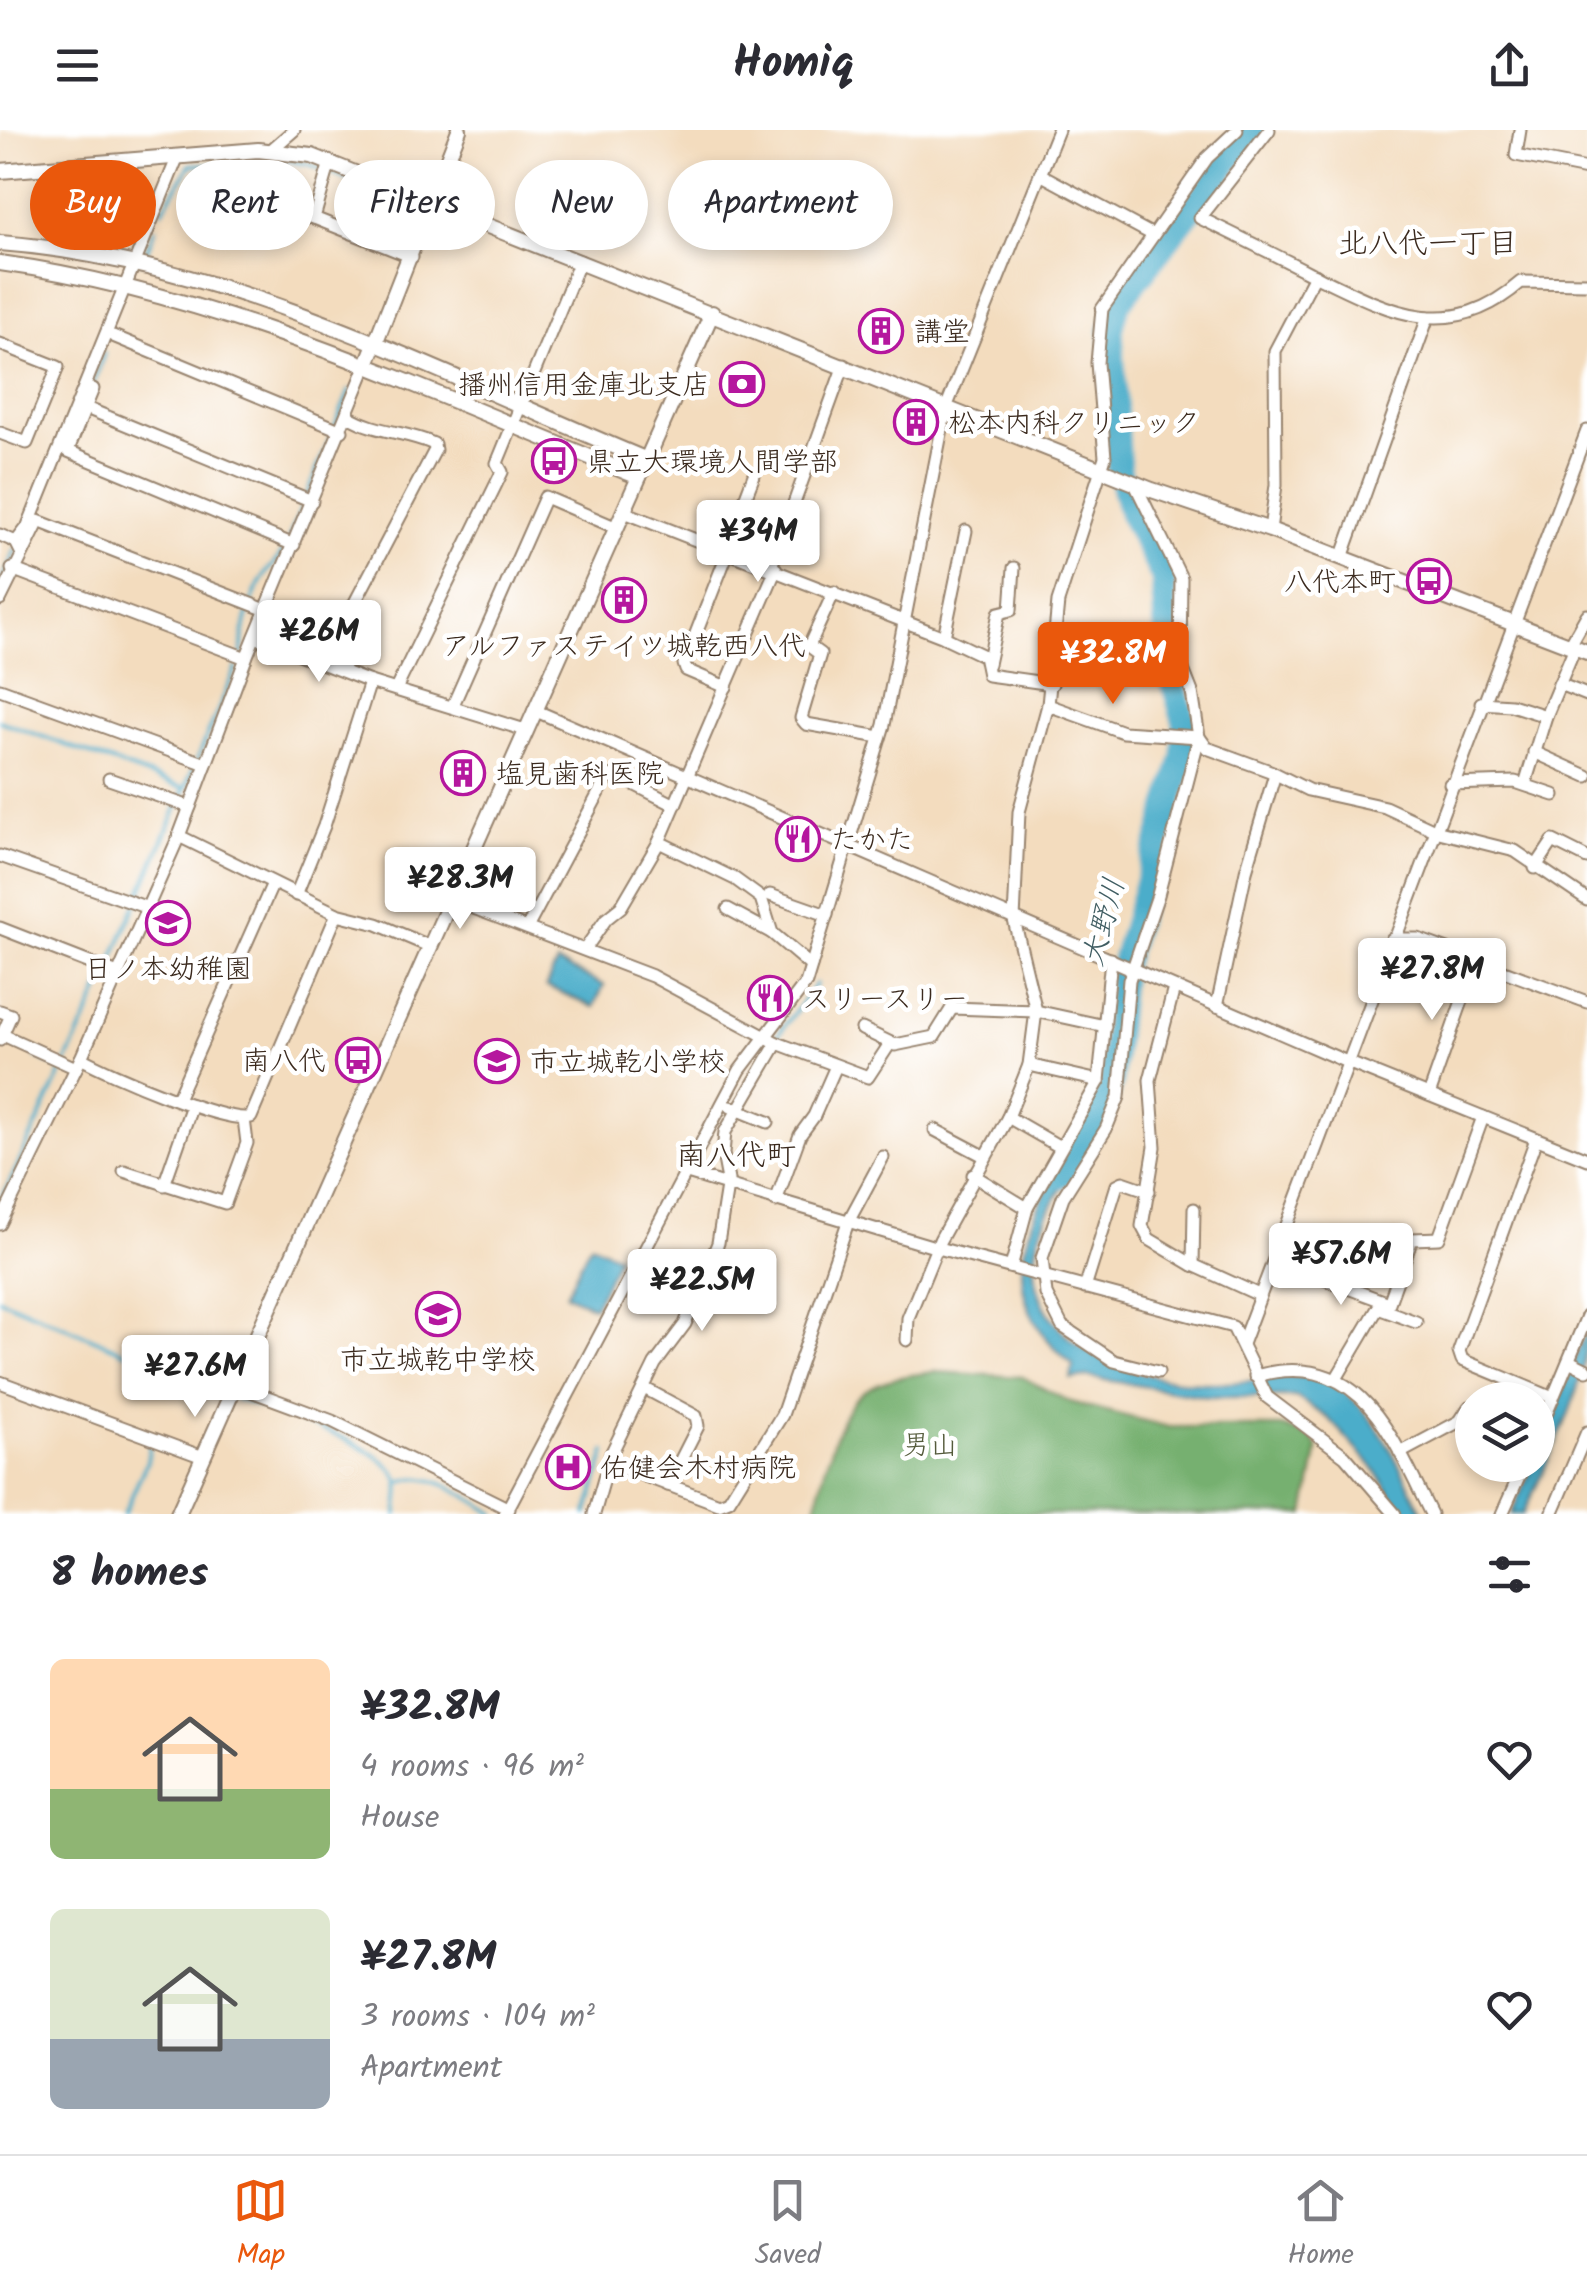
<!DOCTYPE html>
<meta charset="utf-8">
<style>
:root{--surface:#fff;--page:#f2f2f3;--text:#2b2b33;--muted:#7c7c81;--line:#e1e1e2;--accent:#ea580c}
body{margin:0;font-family:Kalam,"Klee One",sans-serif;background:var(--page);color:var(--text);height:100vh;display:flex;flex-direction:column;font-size:38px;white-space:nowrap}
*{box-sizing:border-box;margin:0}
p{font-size:32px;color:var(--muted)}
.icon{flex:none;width:55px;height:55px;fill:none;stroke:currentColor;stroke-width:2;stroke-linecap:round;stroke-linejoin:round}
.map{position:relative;height:1384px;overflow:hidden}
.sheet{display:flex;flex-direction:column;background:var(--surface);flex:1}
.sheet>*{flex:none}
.guide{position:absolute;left:30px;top:30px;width:1000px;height:90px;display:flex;gap:20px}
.tools{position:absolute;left:1455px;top:1252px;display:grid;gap:20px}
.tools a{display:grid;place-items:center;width:100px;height:100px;border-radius:50%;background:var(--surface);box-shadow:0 5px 15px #0003;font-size:50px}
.price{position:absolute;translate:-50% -85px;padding:0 22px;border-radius:10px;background:#fff;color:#222;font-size:32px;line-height:65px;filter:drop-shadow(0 2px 5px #0008)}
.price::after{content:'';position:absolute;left:50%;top:60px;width:30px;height:22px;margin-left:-15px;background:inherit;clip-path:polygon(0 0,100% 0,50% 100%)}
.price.active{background:var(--accent);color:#fff}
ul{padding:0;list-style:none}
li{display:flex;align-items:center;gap:30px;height:250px;padding:0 50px}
li span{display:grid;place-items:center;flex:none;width:280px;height:200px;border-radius:15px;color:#555}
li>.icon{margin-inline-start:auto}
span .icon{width:120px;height:120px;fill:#fffc;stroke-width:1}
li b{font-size:42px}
h2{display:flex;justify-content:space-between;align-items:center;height:120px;padding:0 50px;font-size:42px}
.pill{padding:0 35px;border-radius:45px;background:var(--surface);box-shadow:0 5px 15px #0003;font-size:35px;line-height:90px}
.pill.active{background:var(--accent);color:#fff}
header{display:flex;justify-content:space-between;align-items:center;height:130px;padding:0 50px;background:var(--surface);font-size:45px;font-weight:800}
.tab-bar{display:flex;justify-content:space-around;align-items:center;height:140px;border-top:2px solid var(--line);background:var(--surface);font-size:28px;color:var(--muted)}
.tab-bar a{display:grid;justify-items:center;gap:5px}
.tab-bar .active{color:var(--accent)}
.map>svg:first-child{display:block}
.forest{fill:#76b06f;stroke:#586d46;stroke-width:2.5}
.water{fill:#4badca;stroke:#436c74;stroke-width:2.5}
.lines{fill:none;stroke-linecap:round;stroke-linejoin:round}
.stream{stroke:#4badca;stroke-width:4}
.river{stroke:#4badca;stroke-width:25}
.minor-casing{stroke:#97836e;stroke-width:15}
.tertiary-casing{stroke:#97836e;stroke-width:18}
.minor{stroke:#fff;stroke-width:11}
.tertiary{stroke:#fff;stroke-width:14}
.labels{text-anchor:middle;stroke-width:9;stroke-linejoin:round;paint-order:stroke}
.poi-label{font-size:28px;fill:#3b2a1e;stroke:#fff;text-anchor:start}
.park-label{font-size:28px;fill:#555b3c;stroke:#fff}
.neighbourhood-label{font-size:30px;fill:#3b2a1e;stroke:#fff}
.water-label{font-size:30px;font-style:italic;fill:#415e63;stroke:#fff}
</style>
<header><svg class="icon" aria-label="menu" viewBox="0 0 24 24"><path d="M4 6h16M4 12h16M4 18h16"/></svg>Homiq<svg class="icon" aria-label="share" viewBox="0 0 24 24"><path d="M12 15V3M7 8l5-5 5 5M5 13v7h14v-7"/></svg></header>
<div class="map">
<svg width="1587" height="1384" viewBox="0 0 1587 1384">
<rect width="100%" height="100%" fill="#fff"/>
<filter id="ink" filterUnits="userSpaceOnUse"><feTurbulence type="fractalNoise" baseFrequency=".01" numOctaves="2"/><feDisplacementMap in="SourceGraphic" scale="20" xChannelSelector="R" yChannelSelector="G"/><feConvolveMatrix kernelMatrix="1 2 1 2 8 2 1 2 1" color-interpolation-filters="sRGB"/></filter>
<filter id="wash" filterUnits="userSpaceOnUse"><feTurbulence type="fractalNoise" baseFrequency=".0048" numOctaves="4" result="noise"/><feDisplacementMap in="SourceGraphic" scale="40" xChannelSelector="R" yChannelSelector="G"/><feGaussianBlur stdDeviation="2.25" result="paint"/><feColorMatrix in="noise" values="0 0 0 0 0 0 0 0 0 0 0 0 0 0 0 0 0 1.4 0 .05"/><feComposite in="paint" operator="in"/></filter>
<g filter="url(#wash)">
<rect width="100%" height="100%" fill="#f3dcbe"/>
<!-- forest -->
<path class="forest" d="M936 1242 1022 1247 1070 1272 1169 1297H1283L1313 1309 1318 1319 1305 1384H815C821 1352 834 1293 856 1268 875 1248 911 1245 936 1242Z"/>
<!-- water -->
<g class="water">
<polygon points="557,833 604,855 594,877 546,856"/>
<path d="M1069 1019 1083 1021C1065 1054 1037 1091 1035 1131 1033 1224 1147 1255 1222 1253 1261 1253 1296 1237 1333 1255 1375 1277 1403 1342 1423 1384H1405L1372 1336 1328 1288 1296 1267H1208L1087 1247 1071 1249 1073 1235C990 1165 1023 1099 1069 1019Z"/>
<polygon points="590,1114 618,1126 594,1177 566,1164"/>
<path d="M1587 1198C1587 1261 1549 1327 1523 1384H1511L1533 1335H1538V1323Z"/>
</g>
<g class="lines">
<!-- stream -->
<g class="stream">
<polyline points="162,81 190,35 282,30 308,34 423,77"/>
<polyline points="142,132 155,99"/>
<polyline points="92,257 104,223"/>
<polyline points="289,408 350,260"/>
<polyline points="0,456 16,419"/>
<path d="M242 524C241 502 252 461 267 442 274 432 280 430 285 417"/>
<polyline points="0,591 183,658"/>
<polyline points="774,910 816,854"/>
<polyline points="36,926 63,939"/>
<polyline points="0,1073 95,871 236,538"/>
<polyline points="697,1151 706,1127"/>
<polyline points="0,1169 226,1265"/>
<path d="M235 1268C274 1283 375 1311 396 1345 403 1355 398 1373 397 1384"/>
<path d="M400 1353C426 1336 473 1370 495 1384"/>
<polyline points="124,1384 147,1331 150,1313"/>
<polyline points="587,1384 606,1322"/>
</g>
<!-- river -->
<polyline class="river" points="1060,1046 1103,977 1111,953 1121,840 1184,626 1185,593 1168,536 1163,447 1130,382 1119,340 1111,200 1118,174 1253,0"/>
</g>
</g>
<g filter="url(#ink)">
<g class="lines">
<defs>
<g id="minor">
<path d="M1269 0 1200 88C1237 106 1274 124 1310 143 1386 180 1448 216 1521 152L1587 153"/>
<polyline points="1520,0 1516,25 1587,39"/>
<polyline points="271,20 294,0"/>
<polyline points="330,32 314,88 412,127"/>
<polyline points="1040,44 1153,105"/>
<polyline points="259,71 314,88"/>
<polyline points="113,206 342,301"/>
<polyline points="0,214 58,237 27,313 0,303"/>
<polyline points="86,278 312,371"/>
<polyline points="68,320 93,259"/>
<polyline points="68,321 294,415"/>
<polyline points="1135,354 1181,448 1180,532 1192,562 1199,607 1158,765 1129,850 1119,967 1106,999 1063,1067 1042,1128 1046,1164 1062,1196 1114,1231 1158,1242"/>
<polyline points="624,382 944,507 984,526 988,545 1052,554"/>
<polyline points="38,391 266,480"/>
<polyline points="1270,400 1276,355 1275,221 1315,145"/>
<polyline points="0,405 16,412"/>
<polyline points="725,421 754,345"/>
<polyline points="21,422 16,412 27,398 178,26"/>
<polyline points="1342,428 1428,187"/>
<polyline points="771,437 844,235"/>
<polyline points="12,439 246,528"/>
<polyline points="834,462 809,516 820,524 801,588 806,594 880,607"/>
<polyline points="0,470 38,393"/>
<polyline points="255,507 370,552 525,600"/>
<polyline points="944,507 966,401"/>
<polyline points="1570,515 1587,485"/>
<polyline points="988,534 999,483 1011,480 1014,438"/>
<path d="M344 541 341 499 435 320 434 314C405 301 376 303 348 286"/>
<polyline points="1559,554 1587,565"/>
<polyline points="397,557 502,342 497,333 580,131"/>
<polyline points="726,557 686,540 684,534 728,422"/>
<polyline points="0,559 206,634"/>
<polyline points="1481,573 1511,575 1546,586"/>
<polyline points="453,575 545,367 617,398"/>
<polyline points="1048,575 1123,602 1199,607 1207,618 1270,641 1308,660 1385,677 1439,702 1515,721 1587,770"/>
<polyline points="534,580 1347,932 1587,1029"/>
<polyline points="1534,622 1587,646"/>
<polyline points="109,649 190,677"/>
<polyline points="1450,654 1515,652 1554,665"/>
<polyline points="1525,654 1546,586 1575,517"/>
<polyline points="179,706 337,784 377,794 429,816"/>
<polyline points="659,712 735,749 761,768 772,803 811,836"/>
<polyline points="0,726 148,778"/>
<polyline points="1535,738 1553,711 1587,728"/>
<polyline points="296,765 324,696 370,552"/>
<polyline points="770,765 827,785"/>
<polyline points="450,769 652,846 777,913 868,947 889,915"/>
<polyline points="728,779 772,803"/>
<polyline points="0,798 118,844"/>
<polyline points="527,798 608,646 616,645 675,675"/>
<polyline points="1392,809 1418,809 1587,872"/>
<polyline points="585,819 606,789 621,777 659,712 776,439"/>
<polyline points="1174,858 1150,950 1155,1017 1142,1096 1149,1109 1193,1135 1259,1165"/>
<polyline points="1217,876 1246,741 1275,644"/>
<polyline points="0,881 11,885 0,910"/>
<polyline points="862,899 895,915 934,907 952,878 1036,881 1105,896"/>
<polyline points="3,905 76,938"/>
<path d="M81 928C107 943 227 995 251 987L337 784"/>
<polyline points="1029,935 1099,951"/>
<polyline points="1429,965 1475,834"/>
<polyline points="177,969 273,753"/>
<polyline points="731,977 768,992"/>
<polyline points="1008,987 1060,1017"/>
<polyline points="935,1000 984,1026"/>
<polyline points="1536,1009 1459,1221 1462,1230 1553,1268"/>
<polyline points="124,1041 225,1073 247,1013 244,989"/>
<polyline points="687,1043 938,1118 1233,1197 1267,1267 1345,1326 1395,1384"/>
<polyline points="973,1045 1027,1078"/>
<polyline points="164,1055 192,975"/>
<polyline points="776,1071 800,1005 814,986 836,936"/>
<polyline points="0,1094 81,928 179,706 246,528 367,234"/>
<polyline points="1193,1135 1194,1079"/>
<polyline points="1011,1137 1027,1078 1099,951 1111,829"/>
<polyline points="1308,1143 1388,1173"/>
<polyline points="1085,1158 1117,1055 1123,1052 1149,1061"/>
<polyline points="1378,1178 1416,1192"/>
<polyline points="907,1210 908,1188 940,1110 1008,987 1029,935 1036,881 1014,790 1019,682 1048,575 1058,472 1105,327 1097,233 1102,179 1207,28 1237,0"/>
<polyline points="1242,1214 1587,301"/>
<polyline points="1569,1231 1587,1240"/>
<path d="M1255 1246C1361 1217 1392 1307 1431 1384"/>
<polyline points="1336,1249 1378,1178 1389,1173 1412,1109 1439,1108 1483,987"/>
<polyline points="0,1252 203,1327"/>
<polyline points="235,1255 332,1291 509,1379"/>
<polyline points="644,1258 696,1286 698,1296 668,1355"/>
<polyline points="1538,1304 1587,1186"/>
<polyline points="1400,1323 1460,1291 1469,1277"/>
<polyline points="608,1332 719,1374 729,1370 782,1285 848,1092 883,1027"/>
<polyline points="505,1384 740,940 806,853 884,595 946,278 1058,0"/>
<polyline points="594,1384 611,1324 655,1234 685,1194 718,1113 728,1050 723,1024 725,1002 777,913"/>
<polyline points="1502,1384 1524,1335"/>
<polyline points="1552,1384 1587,1302"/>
</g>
<g id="tertiary">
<polyline points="0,41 258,20 312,26 1152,360 1270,400 1587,522"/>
<path d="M0 113C228 130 439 244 647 330"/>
<path d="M0 133C226 164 429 263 639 347"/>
<polyline points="367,234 459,0"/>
<polyline points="178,1384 712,183"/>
</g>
</defs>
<!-- minor casing -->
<use href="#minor" class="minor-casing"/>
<!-- tertiary casing -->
<use href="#tertiary" class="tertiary-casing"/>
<!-- minor -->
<use href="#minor" class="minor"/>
<!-- tertiary -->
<use href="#tertiary" class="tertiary"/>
</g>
</g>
<!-- icons -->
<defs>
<symbol id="building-ring" viewBox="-11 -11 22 22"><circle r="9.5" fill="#fff" stroke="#b5179e" stroke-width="1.5"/><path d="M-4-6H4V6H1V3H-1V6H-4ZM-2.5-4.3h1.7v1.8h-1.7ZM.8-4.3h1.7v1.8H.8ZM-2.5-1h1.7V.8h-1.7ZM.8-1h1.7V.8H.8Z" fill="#b5179e"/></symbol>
<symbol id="bank-ring" viewBox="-11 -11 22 22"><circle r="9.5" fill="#fff" stroke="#b5179e" stroke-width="1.5"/><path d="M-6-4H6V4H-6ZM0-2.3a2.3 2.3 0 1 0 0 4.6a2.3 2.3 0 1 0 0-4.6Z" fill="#b5179e"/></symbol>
<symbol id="bus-ring" viewBox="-11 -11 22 22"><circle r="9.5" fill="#fff" stroke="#b5179e" stroke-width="1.5"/><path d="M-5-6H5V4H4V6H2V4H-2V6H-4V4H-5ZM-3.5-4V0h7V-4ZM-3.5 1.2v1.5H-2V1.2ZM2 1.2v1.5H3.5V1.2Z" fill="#b5179e"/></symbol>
<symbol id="restaurant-ring" viewBox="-11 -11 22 22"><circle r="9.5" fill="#fff" stroke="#b5179e" stroke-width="1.5"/><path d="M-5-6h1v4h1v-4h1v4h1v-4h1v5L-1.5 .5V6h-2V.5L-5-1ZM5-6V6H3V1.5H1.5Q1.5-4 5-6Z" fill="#b5179e"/></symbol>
<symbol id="school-ring" viewBox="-11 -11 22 22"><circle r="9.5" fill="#fff" stroke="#b5179e" stroke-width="1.5"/><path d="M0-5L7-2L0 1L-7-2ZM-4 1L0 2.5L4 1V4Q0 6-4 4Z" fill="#b5179e"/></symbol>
<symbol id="hospital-ring" viewBox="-11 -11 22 22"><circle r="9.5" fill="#fff" stroke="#b5179e" stroke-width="1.5"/><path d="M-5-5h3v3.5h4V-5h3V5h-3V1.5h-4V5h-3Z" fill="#b5179e"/></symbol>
</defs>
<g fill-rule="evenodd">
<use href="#building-ring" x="856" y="176" width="50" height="50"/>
<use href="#bank-ring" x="717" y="229" width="50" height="50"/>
<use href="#building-ring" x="891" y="267" width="50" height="50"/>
<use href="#bus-ring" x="529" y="306" width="50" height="50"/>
<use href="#bus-ring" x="1404" y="426" width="50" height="50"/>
<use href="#building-ring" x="599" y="445" width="50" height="50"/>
<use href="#building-ring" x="438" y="618" width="50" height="50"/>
<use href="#restaurant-ring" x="773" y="684" width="50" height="50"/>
<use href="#school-ring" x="143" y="768" width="50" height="50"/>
<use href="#restaurant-ring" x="745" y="843" width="50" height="50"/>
<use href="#bus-ring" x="333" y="905" width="50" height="50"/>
<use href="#school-ring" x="472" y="906" width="50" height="50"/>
<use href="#school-ring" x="413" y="1159" width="50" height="50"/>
<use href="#hospital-ring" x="543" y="1312" width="50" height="50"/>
</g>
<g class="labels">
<!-- poi labels -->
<g class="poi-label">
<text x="914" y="211">講堂</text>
<text x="710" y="264" text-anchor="end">播州信用金庫北支店</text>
<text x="948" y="302">松本内科クリニック</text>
<text x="586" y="341">県立大環境人間学部</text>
<text x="1396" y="461" text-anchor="end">八代本町</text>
<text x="624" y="525" text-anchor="middle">アルファステイツ城乾西八代</text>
<text x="496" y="653">塩見歯科医院</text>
<text x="830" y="719">たかた</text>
<text x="168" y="848" text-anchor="middle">日ノ本幼稚園</text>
<text x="802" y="878">スリースリー</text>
<text x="326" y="940" text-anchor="end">南八代</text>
<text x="530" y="941">市立城乾小学校</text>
<text x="438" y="1239" text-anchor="middle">市立城乾中学校</text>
<text x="600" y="1347">佑健会木村病院</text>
</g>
<!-- park labels -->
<g class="park-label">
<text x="930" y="1324">男山</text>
</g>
<!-- neighbourhood labels -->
<g class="neighbourhood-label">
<text x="1428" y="123">北八代一丁目</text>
<text x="736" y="1035">南八代町</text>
</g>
<!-- water labels -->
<g class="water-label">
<text transform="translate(1103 792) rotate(-75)" y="10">大野川</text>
</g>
</g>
</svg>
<div class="tools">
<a><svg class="icon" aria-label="layers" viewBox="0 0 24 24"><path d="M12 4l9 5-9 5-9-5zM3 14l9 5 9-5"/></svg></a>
</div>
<b class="price" style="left:758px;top:455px">¥34M</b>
<b class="price" style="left:319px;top:555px">¥26M</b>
<b class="price active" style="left:1113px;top:577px">¥32.8M</b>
<b class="price" style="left:460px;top:802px">¥28.3M</b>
<b class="price" style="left:1432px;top:893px">¥27.8M</b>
<b class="price" style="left:1341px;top:1178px">¥57.6M</b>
<b class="price" style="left:702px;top:1204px">¥22.5M</b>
<b class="price" style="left:195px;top:1290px">¥27.6M</b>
<div class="guide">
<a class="pill active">Buy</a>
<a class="pill">Rent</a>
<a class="pill">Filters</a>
<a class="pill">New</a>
<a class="pill">Apartment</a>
</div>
</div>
<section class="sheet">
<h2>8 homes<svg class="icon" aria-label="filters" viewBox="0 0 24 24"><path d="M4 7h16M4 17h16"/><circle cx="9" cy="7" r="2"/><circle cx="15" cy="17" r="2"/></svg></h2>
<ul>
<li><span style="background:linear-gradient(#ffd9b3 65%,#8fb573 0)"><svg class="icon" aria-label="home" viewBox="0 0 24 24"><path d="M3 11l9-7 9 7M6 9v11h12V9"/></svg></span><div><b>¥32.8M</b><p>4 rooms · 96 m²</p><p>House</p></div><svg class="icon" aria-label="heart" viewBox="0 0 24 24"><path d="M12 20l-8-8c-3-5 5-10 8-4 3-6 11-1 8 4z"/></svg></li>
<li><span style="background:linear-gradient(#dfe7d0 65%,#9aa5b1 0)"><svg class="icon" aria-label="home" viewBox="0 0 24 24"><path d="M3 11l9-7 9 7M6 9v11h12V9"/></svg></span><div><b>¥27.8M</b><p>3 rooms · 104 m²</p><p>Apartment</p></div><svg class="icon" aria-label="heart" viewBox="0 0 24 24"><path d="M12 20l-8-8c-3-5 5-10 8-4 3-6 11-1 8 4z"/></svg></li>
</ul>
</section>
<nav class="tab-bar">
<a class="active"><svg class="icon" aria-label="map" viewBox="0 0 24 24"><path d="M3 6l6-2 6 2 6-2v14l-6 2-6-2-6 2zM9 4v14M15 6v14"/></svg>Map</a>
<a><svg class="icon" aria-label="saved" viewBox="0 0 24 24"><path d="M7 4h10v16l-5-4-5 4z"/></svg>Saved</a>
<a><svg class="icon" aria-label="home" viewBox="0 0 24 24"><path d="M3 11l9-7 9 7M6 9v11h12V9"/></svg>Home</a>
</nav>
